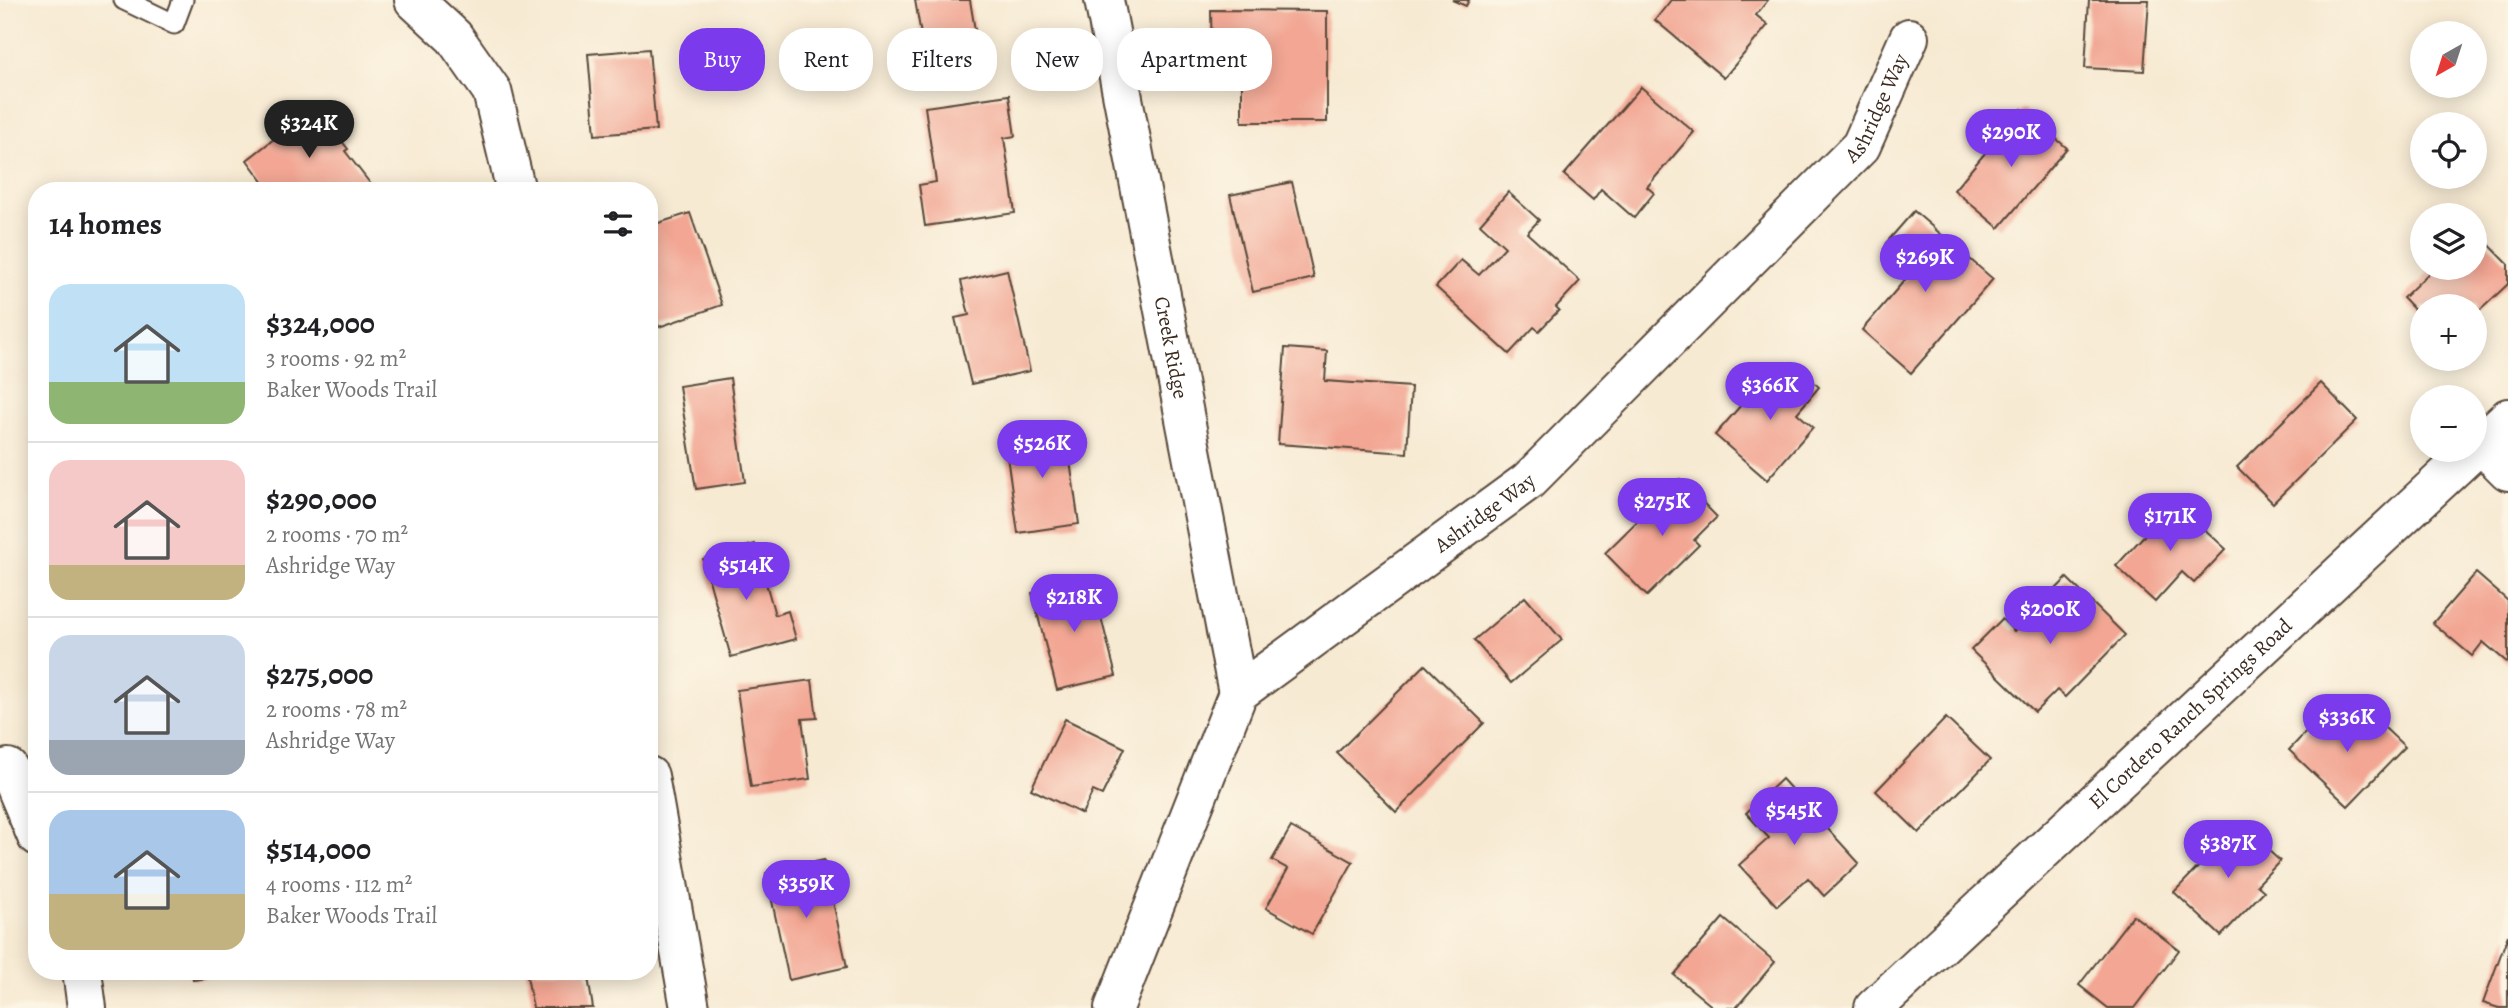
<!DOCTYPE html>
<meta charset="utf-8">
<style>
:root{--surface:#fff;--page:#f2f2f2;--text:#202124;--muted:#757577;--line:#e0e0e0;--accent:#7c3aed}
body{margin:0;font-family:Alegreya,serif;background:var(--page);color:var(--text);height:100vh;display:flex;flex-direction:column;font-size:26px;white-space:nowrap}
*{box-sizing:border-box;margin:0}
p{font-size:23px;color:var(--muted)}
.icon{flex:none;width:38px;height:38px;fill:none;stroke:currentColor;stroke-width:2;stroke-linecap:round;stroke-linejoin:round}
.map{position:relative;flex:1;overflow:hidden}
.details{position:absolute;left:28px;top:182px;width:630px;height:798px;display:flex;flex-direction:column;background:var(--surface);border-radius:28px;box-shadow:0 4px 18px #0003}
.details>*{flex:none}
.hud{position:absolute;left:679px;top:28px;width:665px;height:63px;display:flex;gap:14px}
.needle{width:46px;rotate:219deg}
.tools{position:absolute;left:2410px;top:21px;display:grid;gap:14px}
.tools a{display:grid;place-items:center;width:77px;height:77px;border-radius:50%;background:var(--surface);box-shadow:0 4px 18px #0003;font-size:35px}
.price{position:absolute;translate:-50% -60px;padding:0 16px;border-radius:24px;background:var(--accent);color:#fff;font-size:23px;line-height:46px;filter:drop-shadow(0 2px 4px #0008)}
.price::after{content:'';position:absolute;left:50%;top:42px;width:21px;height:16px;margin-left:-10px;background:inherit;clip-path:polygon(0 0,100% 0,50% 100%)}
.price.on{background:#222;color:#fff}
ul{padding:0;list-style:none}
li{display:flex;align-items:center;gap:21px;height:175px;padding:0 21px}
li+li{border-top:2px solid var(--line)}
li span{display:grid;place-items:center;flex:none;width:196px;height:140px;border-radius:21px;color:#555}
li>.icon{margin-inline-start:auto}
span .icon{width:84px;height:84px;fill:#fffc;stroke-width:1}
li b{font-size:30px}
h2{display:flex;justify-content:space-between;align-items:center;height:84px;padding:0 21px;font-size:30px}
.pill{padding:0 24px;border-radius:28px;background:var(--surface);box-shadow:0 4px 18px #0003;font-size:24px;line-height:63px}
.pill.on{background:var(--accent);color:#fff}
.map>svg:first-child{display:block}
.building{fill:#f2a693}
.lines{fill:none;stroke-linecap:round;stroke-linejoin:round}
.lane-casing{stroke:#574739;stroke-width:23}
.street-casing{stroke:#574739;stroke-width:42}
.lane{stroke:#fff;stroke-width:19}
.street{stroke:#fff;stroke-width:38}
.labels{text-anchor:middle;stroke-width:6;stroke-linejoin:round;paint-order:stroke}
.street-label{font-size:21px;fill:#3b2a1e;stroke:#fcf5e5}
</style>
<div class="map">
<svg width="2508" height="1008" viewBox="0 0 2508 1008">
<rect width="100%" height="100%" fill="#fcf5e5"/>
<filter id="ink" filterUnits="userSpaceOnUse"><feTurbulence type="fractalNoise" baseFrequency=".0143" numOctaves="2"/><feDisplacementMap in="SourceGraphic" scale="14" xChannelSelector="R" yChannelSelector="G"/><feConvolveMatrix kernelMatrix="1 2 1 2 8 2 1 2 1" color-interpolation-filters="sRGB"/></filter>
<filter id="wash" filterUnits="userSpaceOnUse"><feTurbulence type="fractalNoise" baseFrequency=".00686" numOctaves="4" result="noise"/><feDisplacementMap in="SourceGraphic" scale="28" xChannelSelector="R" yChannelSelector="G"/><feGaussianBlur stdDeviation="1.57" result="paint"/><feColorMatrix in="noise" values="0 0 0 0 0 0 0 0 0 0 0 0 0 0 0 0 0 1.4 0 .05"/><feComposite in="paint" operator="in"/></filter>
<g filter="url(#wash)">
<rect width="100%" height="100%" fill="#f7ead3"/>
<g id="blocks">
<!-- building -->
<g class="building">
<polygon points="915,0 970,0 978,49 925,58"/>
<polygon points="1452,0 1469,0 1466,6"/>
<polygon points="1671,0 1768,0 1756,15 1768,25 1724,78 1655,20"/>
<polygon points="2089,0 2149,0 2144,71 2085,68"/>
<polygon points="1211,10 1327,11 1327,122 1242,122 1242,82 1257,82 1257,59 1212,59"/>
<polygon points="649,49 656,130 595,135 588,54"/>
<polygon points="1641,87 1694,132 1647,187 1654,193 1634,218 1601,189 1593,200 1564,175"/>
<polygon points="1009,95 1015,136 1004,138 1015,213 925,226 919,185 936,182 925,107"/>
<polygon points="315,107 348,149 345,151 376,191 270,191 247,160"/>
<polygon points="2022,109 2067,148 1999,228 1954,190"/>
<polygon points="1292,182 1314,278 1253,292 1230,195"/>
<polygon points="1508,192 1539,220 1527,233 1580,281 1556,307 1559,310 1539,331 1534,327 1509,354 1436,287 1461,260 1479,275 1505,247 1480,224"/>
<polygon points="1914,211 1993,279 1911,373 1862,330 1915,268 1886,243"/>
<polygon points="690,213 722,305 659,327 649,298 649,226"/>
<polygon points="2474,229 2508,264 2508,284 2474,316 2474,306 2422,306 2422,318 2403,298 2434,268 2474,268"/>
<polygon points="1007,270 1030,371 971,384 955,318 969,315 961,281"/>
<polygon points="1285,348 1327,351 1325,381 1411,387 1407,453 1278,444"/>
<polygon points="1792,363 1819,387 1797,413 1813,427 1767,480 1715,435 1761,382 1770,389"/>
<polygon points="730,378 745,482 696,489 679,386"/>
<polygon points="2321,383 2357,420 2273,503 2237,467"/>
<polygon points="1065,426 1079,524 1018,533 1004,435"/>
<polygon points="1680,479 1717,517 1694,540 1699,545 1647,596 1605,553"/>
<polygon points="2175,502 2226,549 2194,583 2182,572 2155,602 2116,566"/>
<polygon points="755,544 775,615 788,611 796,639 731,657 703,559"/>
<polygon points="2476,573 2508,601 2508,663 2483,642 2472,656 2433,623"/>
<polygon points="1091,578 1116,676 1057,690 1032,593"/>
<polygon points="2067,578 2125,635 2065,697 2057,690 2035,712 1971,650 2002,619 2014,631"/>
<polygon points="1525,597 1562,640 1511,683 1474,640"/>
<polygon points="1425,665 1484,723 1396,812 1337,753"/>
<polygon points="812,680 817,718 802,719 810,779 751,787 737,690"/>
<polygon points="2365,709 2405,747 2348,806 2289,750 2324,713 2343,732"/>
<polygon points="1946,718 1990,760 1919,833 1876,791"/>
<polygon points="1065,719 1125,748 1102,795 1093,791 1082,814 1031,789"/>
<polygon points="1782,779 1859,863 1824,896 1808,878 1777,906 1739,865 1769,838 1746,813"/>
<polygon points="2240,824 2280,861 2257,885 2264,891 2221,936 2174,892"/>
<polygon points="1291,827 1353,862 1312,934 1266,908 1288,869 1272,860"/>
<polygon points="824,860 847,967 789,980 766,873"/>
<polygon points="2133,915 2179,950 2135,1008 2108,1008 2079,985"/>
<polygon points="1723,918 1775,962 1736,1008 1714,1008 1674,975"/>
<polygon points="2508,935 2508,1008 2499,1008 2483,1003"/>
<polygon points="192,971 242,971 242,973 193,980"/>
<polygon points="526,971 587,971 593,1008 533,1008"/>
</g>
</g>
</g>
<g filter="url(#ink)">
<use href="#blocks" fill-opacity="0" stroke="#574739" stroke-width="2"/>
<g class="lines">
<defs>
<polyline id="lane" points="124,0 174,24 183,0"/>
<g id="street">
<polyline points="414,0 454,37 492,91 516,191"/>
<path id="s1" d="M1104 0 1238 693"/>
<polyline points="2481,444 2508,471"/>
<polyline points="8,768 37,837"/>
<polyline points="649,776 690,1008"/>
<polyline points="82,971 87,1008"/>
<path id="s2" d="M1114 1008 1238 693 1528 481 1861 146 1909 38"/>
<path id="s3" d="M1874 1008 2508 418"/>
</g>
</defs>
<!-- lane casing -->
<use href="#lane" class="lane-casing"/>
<!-- street casing -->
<use href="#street" class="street-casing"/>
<!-- lane -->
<use href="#lane" class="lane"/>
<!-- street -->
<use href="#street" class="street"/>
</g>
</g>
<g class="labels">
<!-- street labels -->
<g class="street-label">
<text dy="7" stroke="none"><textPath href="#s2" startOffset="1211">Ashridge Way</textPath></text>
<text dy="7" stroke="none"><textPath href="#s1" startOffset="354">Creek Ridge</textPath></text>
<text dy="7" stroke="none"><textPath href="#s2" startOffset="644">Ashridge Way</textPath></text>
<text dy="7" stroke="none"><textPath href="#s3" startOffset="432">El Cordero Ranch Springs Road</textPath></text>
</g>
</g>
</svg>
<div class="tools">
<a><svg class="needle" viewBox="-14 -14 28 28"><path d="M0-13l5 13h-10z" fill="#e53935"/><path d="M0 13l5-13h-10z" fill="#757577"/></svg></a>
<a><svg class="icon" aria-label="locate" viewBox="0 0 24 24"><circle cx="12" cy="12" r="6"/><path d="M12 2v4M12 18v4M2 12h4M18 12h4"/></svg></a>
<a><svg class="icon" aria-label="layers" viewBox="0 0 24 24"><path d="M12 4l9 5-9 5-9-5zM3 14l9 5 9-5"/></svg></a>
<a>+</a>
<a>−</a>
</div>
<b class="price on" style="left:309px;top:160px">$324K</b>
<b class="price" style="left:2011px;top:169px">$290K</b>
<b class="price" style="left:1925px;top:294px">$269K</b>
<b class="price" style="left:1770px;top:422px">$366K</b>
<b class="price" style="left:1042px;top:480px">$526K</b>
<b class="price" style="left:1662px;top:538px">$275K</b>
<b class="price" style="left:2170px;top:553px">$171K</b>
<b class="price" style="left:746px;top:602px">$514K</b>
<b class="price" style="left:1074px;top:634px">$218K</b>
<b class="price" style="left:2050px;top:646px">$200K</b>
<b class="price" style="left:2347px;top:754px">$336K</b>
<b class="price" style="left:1794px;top:847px">$545K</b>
<b class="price" style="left:2228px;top:880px">$387K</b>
<b class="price" style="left:806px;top:920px">$359K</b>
<div class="hud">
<a class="pill on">Buy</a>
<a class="pill">Rent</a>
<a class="pill">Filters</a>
<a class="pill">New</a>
<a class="pill">Apartment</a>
</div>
<section class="details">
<h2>14 homes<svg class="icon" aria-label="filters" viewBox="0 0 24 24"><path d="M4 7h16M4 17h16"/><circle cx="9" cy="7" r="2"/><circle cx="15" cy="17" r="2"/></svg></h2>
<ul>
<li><span style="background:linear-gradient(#bfe0f5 70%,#8fb573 0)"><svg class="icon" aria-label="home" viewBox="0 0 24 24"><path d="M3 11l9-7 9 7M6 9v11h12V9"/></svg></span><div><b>$324,000</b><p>3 rooms · 92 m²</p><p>Baker Woods Trail</p></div></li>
<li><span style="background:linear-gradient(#f6c9c9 75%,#c2b280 0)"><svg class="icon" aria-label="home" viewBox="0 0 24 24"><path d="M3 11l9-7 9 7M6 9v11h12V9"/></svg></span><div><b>$290,000</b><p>2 rooms · 70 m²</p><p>Ashridge Way</p></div></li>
<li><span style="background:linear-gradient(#c9d6e8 75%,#9aa5b1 0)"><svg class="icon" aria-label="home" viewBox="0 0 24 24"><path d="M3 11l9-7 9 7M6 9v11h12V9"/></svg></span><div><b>$275,000</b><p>2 rooms · 78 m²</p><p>Ashridge Way</p></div></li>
<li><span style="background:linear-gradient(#a9c7e8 60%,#c2b280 0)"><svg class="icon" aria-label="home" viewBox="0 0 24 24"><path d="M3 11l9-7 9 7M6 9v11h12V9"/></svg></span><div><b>$514,000</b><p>4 rooms · 112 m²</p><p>Baker Woods Trail</p></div></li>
</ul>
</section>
</div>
